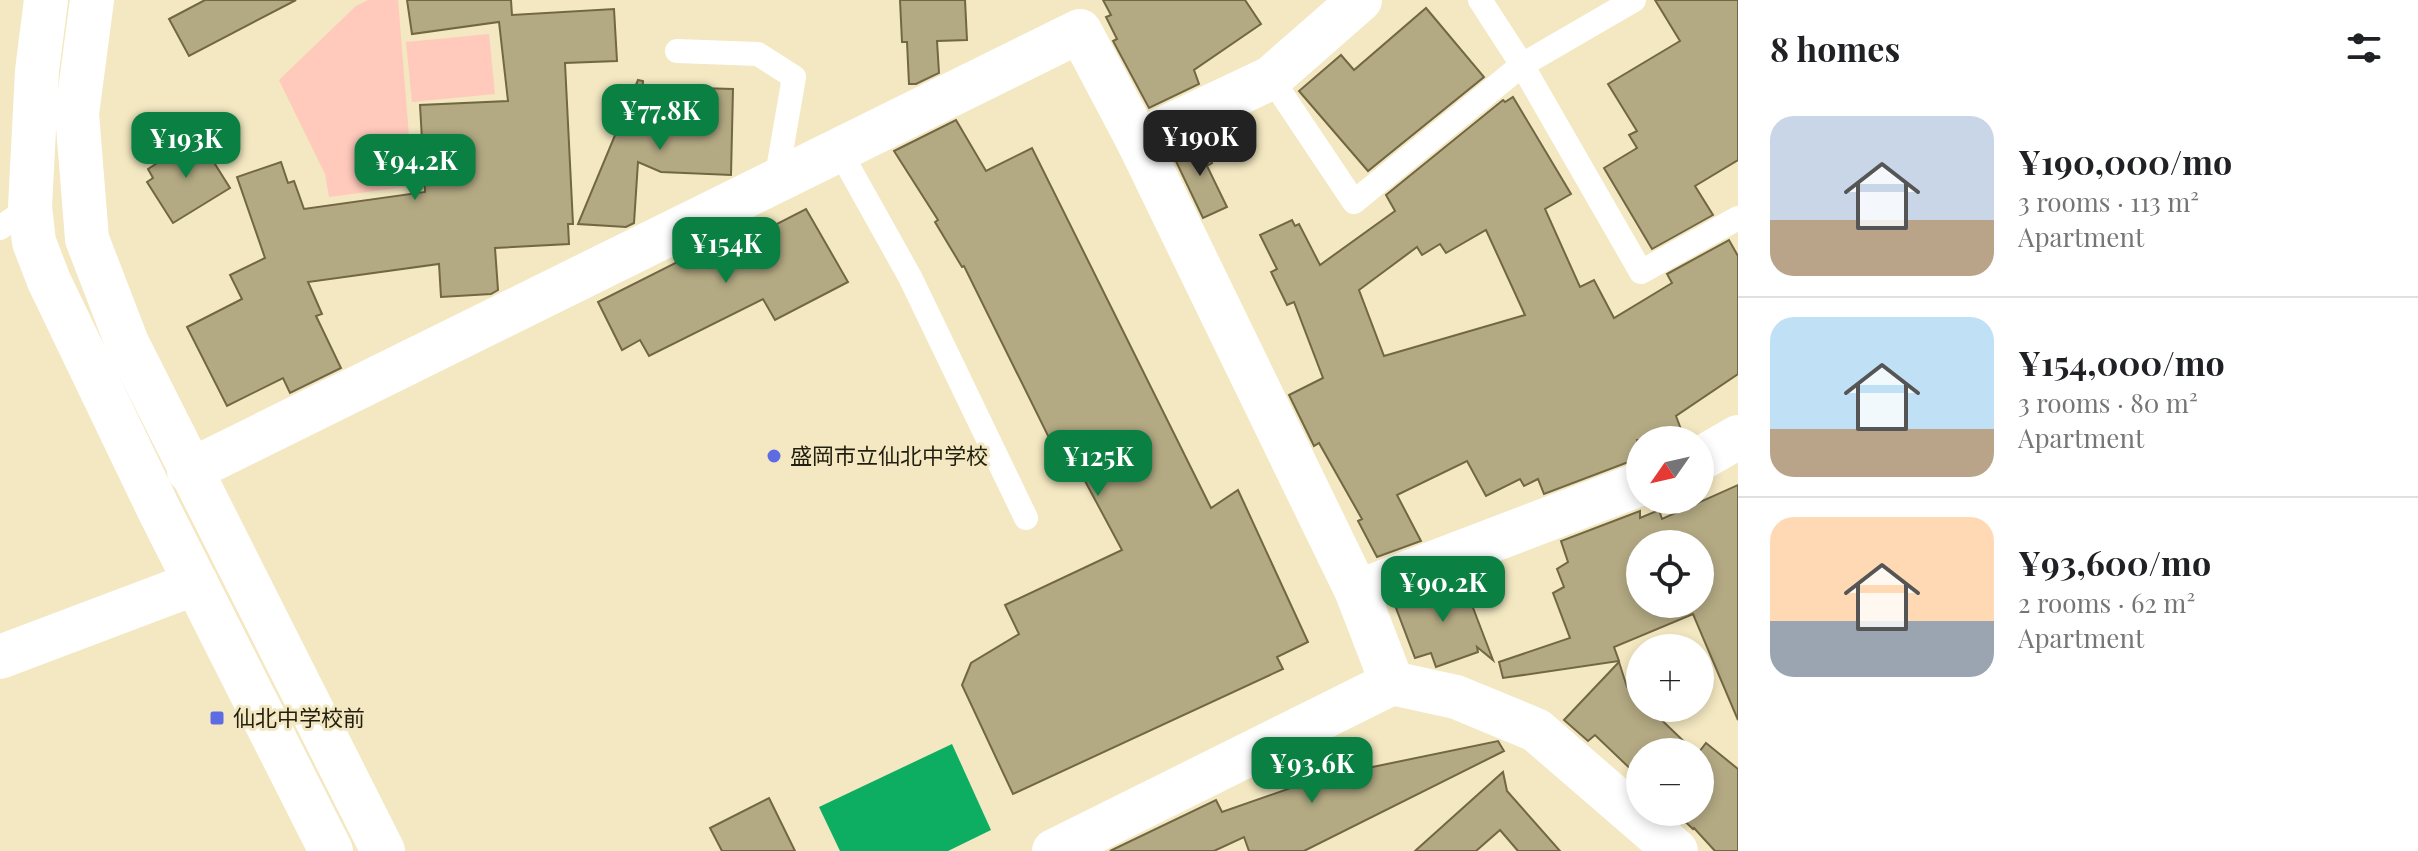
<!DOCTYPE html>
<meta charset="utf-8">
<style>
:root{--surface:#fff;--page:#f2f2f2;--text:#202124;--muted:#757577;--line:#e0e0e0;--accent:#0b8043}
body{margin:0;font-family:"Playfair Display","Noto Sans JP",serif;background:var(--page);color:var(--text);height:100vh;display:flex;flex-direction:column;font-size:30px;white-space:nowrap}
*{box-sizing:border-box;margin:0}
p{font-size:26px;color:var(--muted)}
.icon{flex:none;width:44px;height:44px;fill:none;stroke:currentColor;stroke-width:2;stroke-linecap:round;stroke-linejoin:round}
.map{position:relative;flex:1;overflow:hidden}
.sheet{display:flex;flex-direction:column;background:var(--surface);width:680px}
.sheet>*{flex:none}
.needle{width:52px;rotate:236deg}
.fabs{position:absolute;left:1626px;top:426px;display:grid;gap:16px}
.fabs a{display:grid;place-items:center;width:88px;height:88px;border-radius:50%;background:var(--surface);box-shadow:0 4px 12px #0003;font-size:40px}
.price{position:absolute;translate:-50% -68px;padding:0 18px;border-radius:16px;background:var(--accent);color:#fff;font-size:26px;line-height:52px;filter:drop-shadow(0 2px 4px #0008)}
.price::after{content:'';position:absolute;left:50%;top:48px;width:24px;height:18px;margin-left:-12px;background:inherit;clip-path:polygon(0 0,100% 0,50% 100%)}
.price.active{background:#222;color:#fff}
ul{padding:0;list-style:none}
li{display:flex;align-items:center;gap:24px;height:200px;padding:0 32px}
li+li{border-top:2px solid var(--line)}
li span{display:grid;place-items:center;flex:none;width:224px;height:160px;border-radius:24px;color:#555}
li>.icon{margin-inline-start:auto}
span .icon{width:96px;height:96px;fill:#fffc;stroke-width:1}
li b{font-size:34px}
h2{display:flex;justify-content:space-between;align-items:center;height:96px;padding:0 32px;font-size:34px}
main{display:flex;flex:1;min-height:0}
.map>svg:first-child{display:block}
.green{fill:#ffc9bc}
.water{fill:#0dad62}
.building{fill:#b3a983;stroke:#716743;stroke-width:2;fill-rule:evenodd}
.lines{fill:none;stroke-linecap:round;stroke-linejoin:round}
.lane{stroke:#fff;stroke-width:24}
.street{stroke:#fff;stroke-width:44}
.secondary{stroke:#fff;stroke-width:44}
.poi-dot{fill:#5e6ce4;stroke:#f3e8c1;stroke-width:3}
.labels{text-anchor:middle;stroke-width:6;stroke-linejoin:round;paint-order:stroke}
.poi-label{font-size:22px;fill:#231f10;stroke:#f3e8c1;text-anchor:start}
</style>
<main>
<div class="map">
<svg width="1738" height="851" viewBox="0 0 1738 851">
<rect width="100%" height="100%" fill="#f3e8c1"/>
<!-- green -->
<g class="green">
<polygon points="368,0 398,0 413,186 329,197 325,174 279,80 356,6"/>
<polygon points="489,34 495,94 412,102 406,42"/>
</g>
<!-- water -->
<polygon class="water" points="952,744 991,830 948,851 840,851 819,807"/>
<!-- building -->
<g class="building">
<polygon points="205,0 296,0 189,56 169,19"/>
<polygon points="407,0 511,0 512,15 614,9 617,61 565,63 573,224 568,224 569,244 495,248 498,290 491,294 441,297 439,264 308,282 322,314 316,316 341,368 290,393 283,378 227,406 187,327 242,299 230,275 265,258 237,177 281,162 288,183 294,181 304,209 425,192 420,105 508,101 499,22 412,34"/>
<polygon points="900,0 965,0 967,40 937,41 939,73 916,84 909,84 907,42 902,42"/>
<polygon points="1103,0 1245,0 1261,24 1194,70 1199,84 1149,108 1113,41 1117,39 1106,17 1111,15"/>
<polygon points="1655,0 1738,0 1738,160 1695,186 1713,215 1652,249 1604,168 1637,148 1629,135 1637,131 1608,84 1680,41"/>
<polygon points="1426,8 1484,77 1368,171 1299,91 1341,55 1354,70"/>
<polygon points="638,80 643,81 642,101 699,124 699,88 733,89 731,175 661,172 638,162 634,223 626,227 578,224"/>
<path d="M1513 97 1571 194 1545 209 1580 287 1594 280 1614 318 1672 283 1667 274 1729 240 1738 256V374L1676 416 1685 440H1637L1640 460 1631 461 1544 494 1538 479 1524 486 1520 479 1486 496 1467 461 1397 495 1421 541 1377 557 1358 521 1362 519 1319 443 1314 446 1289 395 1323 378 1294 302 1287 305 1271 272 1277 269 1260 235 1292 220 1295 226 1299 224 1320 265 1395 211 1386 195 1503 100 1505 102ZM1486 230 1525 315 1384 356 1359 290 1417 247 1422 255 1440 244 1446 253Z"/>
<polygon points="956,120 986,171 1032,148 1211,508 1238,490 1308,642 1277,657 1283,669 1013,794 962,685 971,663 1019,634 1005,605 1122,550 1070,453 1059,458 964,266 962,267 935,222 938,220 894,151"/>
<polygon points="198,137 230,188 173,223 147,182 153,178 148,169"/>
<polygon points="1200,139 1212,163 1207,166 1227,207 1203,218 1172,153"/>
<polygon points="806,209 848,282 775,320 763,299 649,356 640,340 622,350 598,302 731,235 730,248"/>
<path d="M1738 485V720L1693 614 1614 647 1619 661 1503 678 1499 662 1570 638 1553 593 1564 587 1557 569 1568 562 1561 541 1640 511V518L1659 510 1662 519ZM1640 544H1700V604H1640Z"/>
<polygon points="1462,579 1493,660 1477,647 1478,652 1436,667 1431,653 1415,658 1396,608 1402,605 1401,602"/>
<polygon points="1619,662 1627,687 1640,699 1640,708 1649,708 1695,752 1640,752 1640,778 1595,735 1588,741 1564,720"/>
<polygon points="1498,741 1504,751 1304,851 1249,851 1244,837 1214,851 1110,851 1216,800 1222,812 1308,782 1303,773 1343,753 1353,771"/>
<polygon points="1706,743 1738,769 1738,851 1715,851 1694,828 1693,829 1675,812 1700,812 1699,752"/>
<polygon points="1503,772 1507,791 1560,851 1518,851 1500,830 1476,851 1415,851"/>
<polygon points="769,798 795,851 722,851 710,828"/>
</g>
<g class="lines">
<!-- lane -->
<g class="lane">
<polyline points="1480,0 1522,65 1641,272 1738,218"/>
<polyline points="677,51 758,54 794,77 776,181"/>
<polyline points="1271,78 1354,202 1522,65 1634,0"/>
<polyline points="839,150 910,277 1026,518"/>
<polyline points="0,228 30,207"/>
</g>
<!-- street -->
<g class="street">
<polyline points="1138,141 1271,78 1360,0"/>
<polyline points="1700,459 1738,437"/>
<polyline points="189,471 1080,31 1138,141 1357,592 1392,683"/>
<polyline points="1357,592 1640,484"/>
<polyline points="0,657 196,583"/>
<polyline points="1054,851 1392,683 1456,697 1536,730 1676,851"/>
</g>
<!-- secondary -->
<g class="secondary">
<polyline points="46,0 37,71 30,207 34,242 49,281 159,510 331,851"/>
<polyline points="92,0 77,114 87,239 127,343 383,851"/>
</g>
</g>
<!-- markers -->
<g class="poi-dot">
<circle cx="774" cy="456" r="8"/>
<rect x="209" y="710" width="16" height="16" rx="4"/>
</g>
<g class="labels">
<!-- poi labels -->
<g class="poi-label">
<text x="790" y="464">盛岡市立仙北中学校</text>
<text x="233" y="726">仙北中学校前</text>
</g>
</g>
</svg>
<div class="fabs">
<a><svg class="needle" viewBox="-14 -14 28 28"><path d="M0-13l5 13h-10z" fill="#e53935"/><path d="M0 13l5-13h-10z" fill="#757577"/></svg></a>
<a><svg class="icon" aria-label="locate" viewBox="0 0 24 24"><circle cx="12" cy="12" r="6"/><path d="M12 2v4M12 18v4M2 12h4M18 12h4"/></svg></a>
<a>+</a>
<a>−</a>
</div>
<b class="price" style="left:660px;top:152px">¥77.8K</b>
<b class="price active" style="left:1200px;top:178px">¥190K</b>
<b class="price" style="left:186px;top:180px">¥193K</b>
<b class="price" style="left:415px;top:202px">¥94.2K</b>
<b class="price" style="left:726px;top:285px">¥154K</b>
<b class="price" style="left:1098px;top:498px">¥125K</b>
<b class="price" style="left:1443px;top:624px">¥90.2K</b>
<b class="price" style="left:1312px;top:805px">¥93.6K</b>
</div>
<section class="sheet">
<h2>8 homes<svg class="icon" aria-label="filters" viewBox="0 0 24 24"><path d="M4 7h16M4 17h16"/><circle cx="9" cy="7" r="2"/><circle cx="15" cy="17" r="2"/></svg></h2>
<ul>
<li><span style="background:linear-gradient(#c9d6e8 65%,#b9a48a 0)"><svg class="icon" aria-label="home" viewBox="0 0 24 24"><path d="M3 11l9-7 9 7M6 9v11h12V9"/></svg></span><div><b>¥190,000/mo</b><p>3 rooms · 113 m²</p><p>Apartment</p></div></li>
<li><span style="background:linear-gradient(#bfe0f5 70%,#b9a48a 0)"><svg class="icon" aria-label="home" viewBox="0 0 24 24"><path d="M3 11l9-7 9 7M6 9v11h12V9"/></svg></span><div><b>¥154,000/mo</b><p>3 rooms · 80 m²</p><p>Apartment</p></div></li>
<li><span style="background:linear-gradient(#ffd9b3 65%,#9aa5b1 0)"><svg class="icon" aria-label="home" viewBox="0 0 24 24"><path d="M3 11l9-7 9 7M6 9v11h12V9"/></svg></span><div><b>¥93,600/mo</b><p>2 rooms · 62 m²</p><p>Apartment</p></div></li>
</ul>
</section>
</main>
